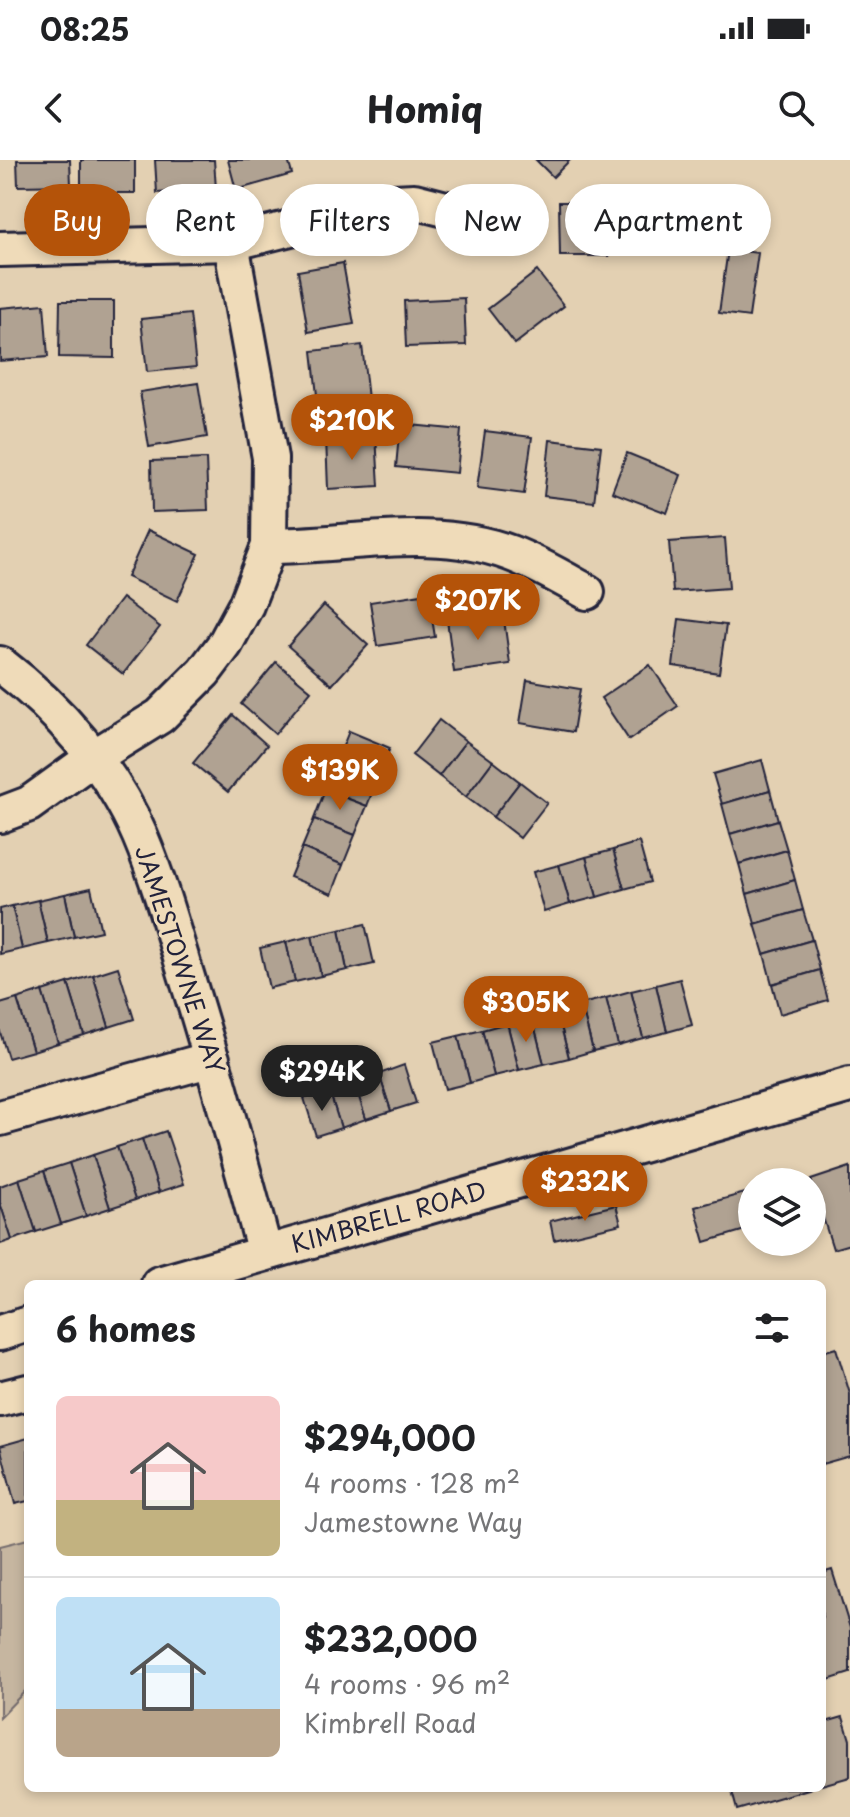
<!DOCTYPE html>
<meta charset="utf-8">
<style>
:root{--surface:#fff;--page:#f2f2f2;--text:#202124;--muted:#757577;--line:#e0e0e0;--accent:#b45309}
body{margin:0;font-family:"Playpen Sans",sans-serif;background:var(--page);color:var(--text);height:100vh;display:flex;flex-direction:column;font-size:30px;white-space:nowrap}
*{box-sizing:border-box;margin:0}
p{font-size:26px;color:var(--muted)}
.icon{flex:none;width:44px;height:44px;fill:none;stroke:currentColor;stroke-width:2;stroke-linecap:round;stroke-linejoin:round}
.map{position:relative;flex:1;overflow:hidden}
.details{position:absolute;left:24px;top:1120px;width:802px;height:512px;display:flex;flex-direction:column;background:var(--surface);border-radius:12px;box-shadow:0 4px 12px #0003}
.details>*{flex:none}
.hud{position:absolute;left:24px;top:24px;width:802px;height:72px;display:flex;gap:16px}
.buttons{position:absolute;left:738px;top:1008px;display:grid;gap:16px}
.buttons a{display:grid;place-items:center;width:88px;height:88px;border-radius:50%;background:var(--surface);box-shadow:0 4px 12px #0003;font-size:40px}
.price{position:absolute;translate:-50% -68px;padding:0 18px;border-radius:28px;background:var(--accent);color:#fff;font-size:26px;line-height:52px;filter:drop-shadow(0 2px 4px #0008)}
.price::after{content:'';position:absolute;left:50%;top:48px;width:24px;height:18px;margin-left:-12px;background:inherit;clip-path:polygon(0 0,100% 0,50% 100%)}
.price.active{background:#222;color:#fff}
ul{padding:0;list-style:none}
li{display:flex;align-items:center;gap:24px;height:200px;padding:0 32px}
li+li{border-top:2px solid var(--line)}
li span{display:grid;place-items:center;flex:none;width:224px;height:160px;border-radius:12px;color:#555}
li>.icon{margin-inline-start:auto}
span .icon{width:96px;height:96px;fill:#fffc;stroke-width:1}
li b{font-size:34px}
h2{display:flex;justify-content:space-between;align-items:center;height:96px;padding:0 32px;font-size:34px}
.pill{padding:0 28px;border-radius:36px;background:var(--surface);box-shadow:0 4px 12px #0003;font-size:28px;line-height:72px}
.pill.active{background:var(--accent);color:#fff}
.status{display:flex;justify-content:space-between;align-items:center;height:56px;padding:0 40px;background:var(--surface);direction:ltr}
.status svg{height:22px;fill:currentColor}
header{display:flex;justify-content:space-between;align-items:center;height:104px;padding:0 32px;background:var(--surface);font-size:36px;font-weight:700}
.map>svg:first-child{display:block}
.green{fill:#c6b6a0;stroke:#746c6e;stroke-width:2}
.building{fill:#b0a292;stroke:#22223b;stroke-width:2}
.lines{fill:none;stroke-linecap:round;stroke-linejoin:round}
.minor-casing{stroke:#22223b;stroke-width:40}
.minor{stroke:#efdbb9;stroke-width:34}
.labels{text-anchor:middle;stroke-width:6;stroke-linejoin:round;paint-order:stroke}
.street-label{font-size:24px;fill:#22223b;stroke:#efdbb9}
</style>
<div class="status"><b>08:25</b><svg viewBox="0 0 49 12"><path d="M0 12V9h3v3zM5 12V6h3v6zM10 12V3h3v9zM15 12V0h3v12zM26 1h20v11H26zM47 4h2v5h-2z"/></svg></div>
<header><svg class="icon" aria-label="back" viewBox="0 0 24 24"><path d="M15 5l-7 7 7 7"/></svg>Homiq<svg class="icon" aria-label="search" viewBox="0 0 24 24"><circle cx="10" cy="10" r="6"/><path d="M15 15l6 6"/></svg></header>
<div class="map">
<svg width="850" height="1657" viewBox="0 0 850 1657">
<rect width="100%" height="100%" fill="#e3d0b2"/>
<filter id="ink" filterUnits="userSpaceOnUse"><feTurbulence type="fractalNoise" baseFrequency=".0125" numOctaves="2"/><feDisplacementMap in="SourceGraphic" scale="16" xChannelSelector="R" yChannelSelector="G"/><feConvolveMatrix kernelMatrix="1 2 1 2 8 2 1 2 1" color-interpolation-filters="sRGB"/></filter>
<g filter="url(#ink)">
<!-- green -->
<polygon class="green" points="28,1379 28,1528 0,1557 0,1386"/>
<!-- building -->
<g class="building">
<polygon points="17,0 70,0 71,25 18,26"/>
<rect x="81" y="0" width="54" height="33"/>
<polygon points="155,0 214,0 216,29 157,33"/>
<polygon points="228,0 288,0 292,14 236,30"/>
<polygon points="536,0 570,0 553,17"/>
<polygon points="559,42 609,42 609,96 560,96"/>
<polygon points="728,89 758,93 749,157 719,153"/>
<polygon points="343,103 354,164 308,172 298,111"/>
<polygon points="537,111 564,146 515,184 488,149"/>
<polygon points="464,138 466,185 406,187 404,141"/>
<polygon points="60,141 114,141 114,198 59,197"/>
<polygon points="44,144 48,197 0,201 0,148"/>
<polygon points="190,154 196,207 147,212 141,159"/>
<polygon points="362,185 368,239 318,244 312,191"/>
<polygon points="198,223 207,277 149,287 140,232"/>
<polygon points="400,264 461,270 457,313 396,307"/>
<polygon points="485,271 532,277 524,334 477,328"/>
<polygon points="376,275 379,326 328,329 326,278"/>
<polygon points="550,280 601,286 594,342 544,336"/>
<polygon points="627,293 681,315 667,353 612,332"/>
<polygon points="206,299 208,350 152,352 151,301"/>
<polygon points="148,370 199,394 177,441 127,417"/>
<polygon points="725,378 729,428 673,432 669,382"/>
<polygon points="428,433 435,477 377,486 370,442"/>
<polygon points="122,438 160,467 123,514 86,485"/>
<polygon points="324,445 368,485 332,525 288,486"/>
<polygon points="503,452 510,504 454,512 447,460"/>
<polygon points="679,459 726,465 719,513 673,506"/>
<polygon points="276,502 311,531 275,574 241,544"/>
<polygon points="650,505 678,546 629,580 601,538"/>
<polygon points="527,520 580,529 573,572 520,563"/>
<polygon points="233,555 267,585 228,632 193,603"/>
<polygon points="439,560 466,581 439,616 412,595"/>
<polygon points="349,571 390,588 378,617 337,601"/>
<polygon points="466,581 493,601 466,637 439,616"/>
<polygon points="762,600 770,630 722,644 713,614"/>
<polygon points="337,601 378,617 367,646 325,630"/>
<polygon points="493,601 520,622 493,657 466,637"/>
<polygon points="520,622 547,643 520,678 493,657"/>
<polygon points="325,630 367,646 355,675 314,659"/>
<polygon points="770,630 778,660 730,674 722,644"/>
<polygon points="314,659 355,675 343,705 302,688"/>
<polygon points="778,660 787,690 739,704 730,674"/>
<polygon points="639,682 650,722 624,729 613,690"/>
<polygon points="302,688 343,705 332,734 290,717"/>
<polygon points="613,690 624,729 597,737 586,697"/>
<polygon points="787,690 795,720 747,734 739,704"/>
<polygon points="586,697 597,737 570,744 559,705"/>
<polygon points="559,705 570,744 544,752 533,712"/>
<polygon points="795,720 803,750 755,764 747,734"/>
<polygon points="91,728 101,771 74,777 65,734"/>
<polygon points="65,734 74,777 48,783 38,740"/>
<polygon points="38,740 48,783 22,789 12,746"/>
<polygon points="12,746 22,789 0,794 0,749"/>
<polygon points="803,750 812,780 764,794 755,764"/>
<polygon points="365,764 374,804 347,810 339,770"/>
<polygon points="339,770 347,810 321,816 312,776"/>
<polygon points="312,776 321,816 295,822 286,782"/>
<polygon points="812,780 820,810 772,824 764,794"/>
<polygon points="286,782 295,822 269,828 260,788"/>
<polygon points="118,807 134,859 109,867 93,815"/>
<polygon points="820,810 828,840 780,854 772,824"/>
<polygon points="93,815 109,867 84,875 68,823"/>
<polygon points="680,819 692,865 667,872 656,825"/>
<polygon points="68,823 84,875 58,883 42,831"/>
<polygon points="656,825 667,872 643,878 631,831"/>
<polygon points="42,831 58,883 33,891 17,839"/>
<polygon points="631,831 643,878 618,885 606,838"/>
<polygon points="606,838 618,885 593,891 581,844"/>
<polygon points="17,839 33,891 8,898 0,872 0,844"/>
<polygon points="581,844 593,891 569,898 557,851"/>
<polygon points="557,851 569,898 544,904 532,857"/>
<polygon points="532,857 544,904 519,910 507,863"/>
<polygon points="507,863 519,910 494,916 482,870"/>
<polygon points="482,870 494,916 470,923 458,876"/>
<polygon points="458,876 470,923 445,929 433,882"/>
<polygon points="404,905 416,943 391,951 379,914"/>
<polygon points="379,914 391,951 366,959 354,922"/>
<polygon points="354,922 366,959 341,968 329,930"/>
<polygon points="329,930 341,968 316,976 304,938"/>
<polygon points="166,971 184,1024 159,1032 142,979"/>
<polygon points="142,979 159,1032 135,1040 117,987"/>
<polygon points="117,987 135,1040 110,1048 93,995"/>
<polygon points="93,995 110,1048 86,1056 69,1003"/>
<polygon points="69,1003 86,1056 61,1064 44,1011"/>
<polygon points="850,1007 850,1084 833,1089 811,1020"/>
<polygon points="44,1011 61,1064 36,1072 19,1019"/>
<polygon points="19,1019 36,1072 12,1080 0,1043 0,1026"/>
<polygon points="752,1031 752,1068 705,1082 695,1047"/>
<polygon points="0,1043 12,1080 0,1084"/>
<polygon points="616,1045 621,1064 554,1080 550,1061"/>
<polygon points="836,1188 850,1234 850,1296 822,1304 822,1192"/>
<polygon points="28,1278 28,1341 15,1344 0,1286"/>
<polygon points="832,1410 850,1468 850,1513 822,1522 822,1413"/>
<polygon points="843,1557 850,1580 850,1617 822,1625 822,1563"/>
<polygon points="731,1628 812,1628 737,1650"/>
</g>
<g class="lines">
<defs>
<g id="minor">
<polyline points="0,89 231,83 394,42 414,41 469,55"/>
<path d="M269 386C348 386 433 364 510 393 537 403 562 418 587 432"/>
<path d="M0 504C58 548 111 608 140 676 162 728 176 783 193 837 219 922 242 1007 265 1093"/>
<polyline points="0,655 29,644 94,597 160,556 204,512 225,484 246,445 269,386 270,298 231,83"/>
<polyline points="0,958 212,899"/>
<polyline points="159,1124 850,925"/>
<polyline points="0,1173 28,1164"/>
<polyline points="0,1239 28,1232"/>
</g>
</defs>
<!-- minor casing -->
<use href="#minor" class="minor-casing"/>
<!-- minor -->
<use href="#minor" class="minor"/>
</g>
</g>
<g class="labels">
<!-- street labels -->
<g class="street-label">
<text transform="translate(179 800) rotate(72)" y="8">JAMESTOWNE WAY</text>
<text transform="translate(389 1058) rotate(-16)" y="8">KIMBRELL ROAD</text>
</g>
</g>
</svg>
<div class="buttons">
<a><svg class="icon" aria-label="layers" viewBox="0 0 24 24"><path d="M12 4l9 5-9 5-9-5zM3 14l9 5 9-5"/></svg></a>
</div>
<b class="price" style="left:352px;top:302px">$210K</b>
<b class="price" style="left:478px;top:482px">$207K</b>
<b class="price" style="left:340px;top:652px">$139K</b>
<b class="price" style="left:526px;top:884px">$305K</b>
<b class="price active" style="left:322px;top:953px">$294K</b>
<b class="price" style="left:585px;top:1063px">$232K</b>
<div class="hud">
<a class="pill active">Buy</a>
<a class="pill">Rent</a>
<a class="pill">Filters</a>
<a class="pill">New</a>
<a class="pill">Apartment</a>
</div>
<section class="details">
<h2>6 homes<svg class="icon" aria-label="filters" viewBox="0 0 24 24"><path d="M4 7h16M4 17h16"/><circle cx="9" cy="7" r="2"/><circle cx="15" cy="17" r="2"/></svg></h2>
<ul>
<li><span style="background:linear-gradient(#f6c9c9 65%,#c2b280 0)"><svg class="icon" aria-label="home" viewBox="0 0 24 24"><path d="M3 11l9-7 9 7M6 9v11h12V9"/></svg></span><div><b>$294,000</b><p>4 rooms · 128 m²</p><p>Jamestowne Way</p></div></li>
<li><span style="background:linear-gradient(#bfe0f5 70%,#b9a48a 0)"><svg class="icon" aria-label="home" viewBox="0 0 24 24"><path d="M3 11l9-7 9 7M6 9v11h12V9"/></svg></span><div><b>$232,000</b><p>4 rooms · 96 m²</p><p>Kimbrell Road</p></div></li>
</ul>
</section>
</div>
